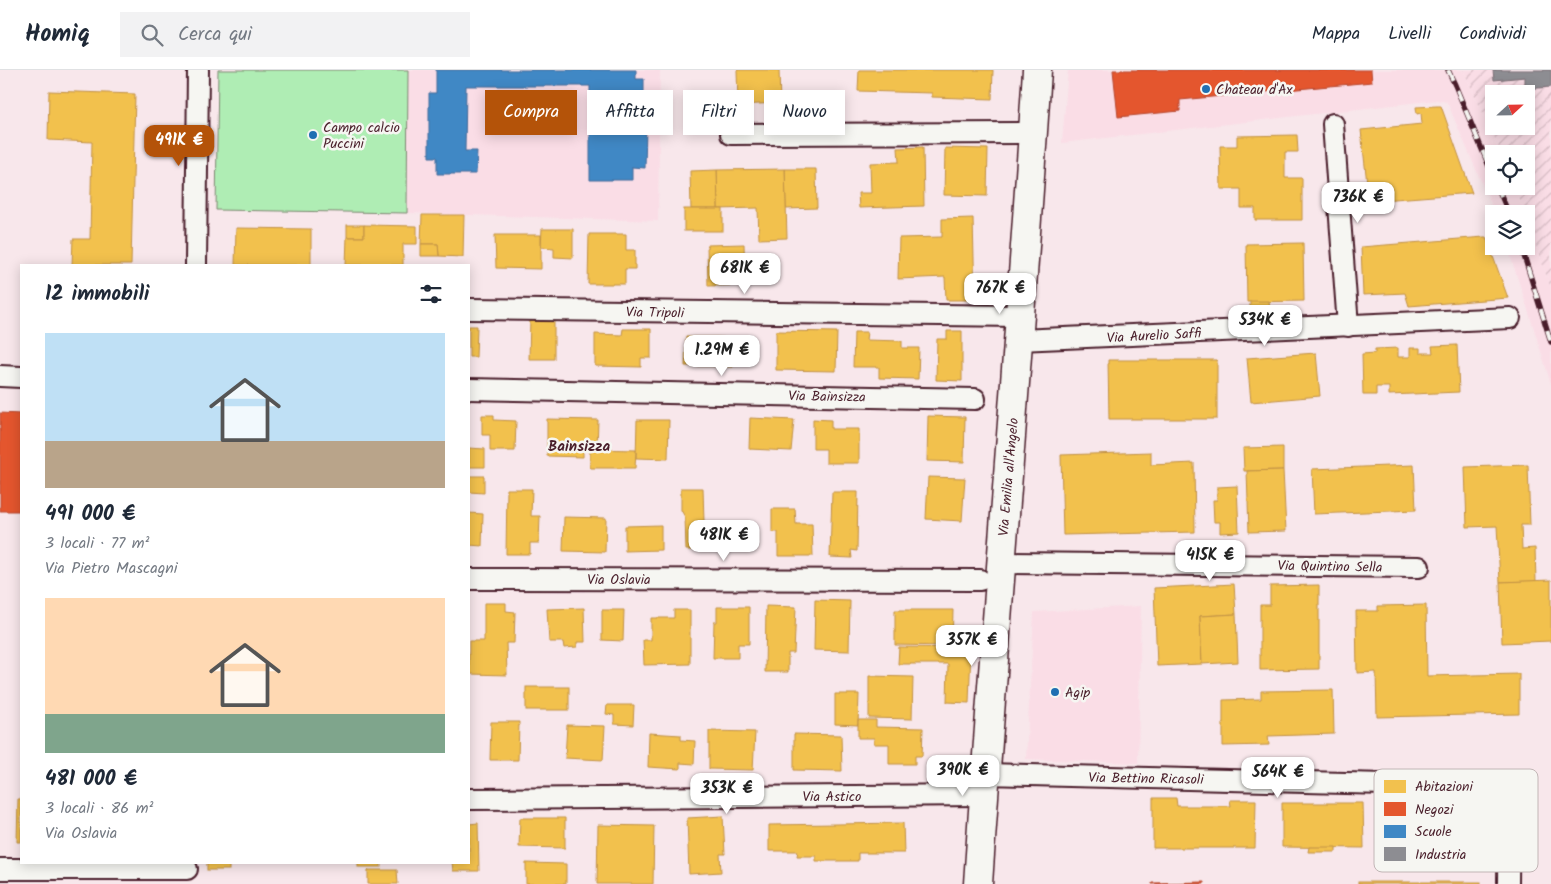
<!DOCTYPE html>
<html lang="it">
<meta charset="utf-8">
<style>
:root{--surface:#fff;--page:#f2f2f3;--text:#1f2937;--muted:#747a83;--line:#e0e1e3;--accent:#b45309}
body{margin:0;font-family:Kalam,sans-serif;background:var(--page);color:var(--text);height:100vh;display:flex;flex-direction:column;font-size:19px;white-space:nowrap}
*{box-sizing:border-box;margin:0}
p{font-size:16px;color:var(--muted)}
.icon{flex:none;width:28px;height:28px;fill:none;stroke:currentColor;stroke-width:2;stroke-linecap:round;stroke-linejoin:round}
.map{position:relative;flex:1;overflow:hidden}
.details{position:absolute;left:20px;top:194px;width:450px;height:600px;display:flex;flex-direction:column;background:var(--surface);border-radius:0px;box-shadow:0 2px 12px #0003}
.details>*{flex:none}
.hud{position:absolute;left:485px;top:20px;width:475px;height:45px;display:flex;gap:10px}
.needle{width:32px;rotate:68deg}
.fabs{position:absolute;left:1485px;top:15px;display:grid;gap:10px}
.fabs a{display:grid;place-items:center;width:50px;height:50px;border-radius:0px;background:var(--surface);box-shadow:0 2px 12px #0003;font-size:25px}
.price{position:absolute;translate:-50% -42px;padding:0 11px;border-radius:10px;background:#fff;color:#222;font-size:16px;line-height:32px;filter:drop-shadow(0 1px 2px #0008)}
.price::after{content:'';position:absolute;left:50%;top:30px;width:15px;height:11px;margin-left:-8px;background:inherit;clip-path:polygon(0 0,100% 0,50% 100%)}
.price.on{background:var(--accent);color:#fff}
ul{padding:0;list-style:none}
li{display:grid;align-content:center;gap:10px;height:265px;padding:0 25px}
li span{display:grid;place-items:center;height:155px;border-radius:0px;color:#555}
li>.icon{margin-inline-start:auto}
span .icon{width:90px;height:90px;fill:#fffc;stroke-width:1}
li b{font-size:21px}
h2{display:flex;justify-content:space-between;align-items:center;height:60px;padding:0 25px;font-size:21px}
.chip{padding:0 18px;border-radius:0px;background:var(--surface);box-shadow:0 2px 12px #0003;font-size:18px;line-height:45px}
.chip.on{background:var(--accent);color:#fff}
header{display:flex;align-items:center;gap:30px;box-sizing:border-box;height:70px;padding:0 25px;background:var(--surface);border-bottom:1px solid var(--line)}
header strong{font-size:24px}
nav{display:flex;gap:28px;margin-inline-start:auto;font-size:18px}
.search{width:350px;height:45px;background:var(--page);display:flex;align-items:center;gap:12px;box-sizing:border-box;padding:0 18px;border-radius:0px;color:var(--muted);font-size:19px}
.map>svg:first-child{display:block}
.built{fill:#fadde6}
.industrial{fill:url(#industrial-furrows);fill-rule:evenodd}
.garden{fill:#afedb4;stroke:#7c8670}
.homes{fill:#f2c14e;stroke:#c09044}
.shops{fill:#e4572e;stroke:#b6462d}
.schools{fill:#3f88c5;stroke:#426897}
.industry{fill:#8d8d92;stroke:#796c73}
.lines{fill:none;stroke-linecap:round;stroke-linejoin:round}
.minor-casing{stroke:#4a1f2b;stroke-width:24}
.secondary-casing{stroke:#4a1f2b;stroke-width:31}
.minor{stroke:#f6f6f2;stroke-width:20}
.secondary{stroke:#f6f6f2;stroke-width:28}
.rail-casing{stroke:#4a1f2b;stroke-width:5.5}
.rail{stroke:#f6f6f2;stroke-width:4;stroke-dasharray:11;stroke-linecap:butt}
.poi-dot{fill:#1f6fb2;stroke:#f6f6f2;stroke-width:2}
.labels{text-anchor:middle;stroke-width:5;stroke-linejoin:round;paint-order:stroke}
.poi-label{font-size:14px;fill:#4a1f2b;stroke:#f6f6f2;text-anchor:start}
.street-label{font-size:14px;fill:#4a1f2b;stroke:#f6f6f2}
.neighbourhood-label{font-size:15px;font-weight:bold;fill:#4a1f2b;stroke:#f6f6f2}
.key{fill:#f6f6f2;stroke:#c2b6b6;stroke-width:1}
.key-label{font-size:14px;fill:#4a1f2b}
</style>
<header>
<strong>Homiq</strong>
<div class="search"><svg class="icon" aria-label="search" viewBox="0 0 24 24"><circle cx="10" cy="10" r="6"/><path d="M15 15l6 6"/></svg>Cerca qui</div>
<nav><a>Mappa</a><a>Livelli</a><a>Condividi</a></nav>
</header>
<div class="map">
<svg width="1551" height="814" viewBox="0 0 1551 814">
<defs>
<pattern id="industrial-furrows" width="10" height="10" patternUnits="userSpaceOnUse" patternTransform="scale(1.25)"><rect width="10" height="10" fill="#fadde6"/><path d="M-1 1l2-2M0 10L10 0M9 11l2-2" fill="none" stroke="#d8bdc5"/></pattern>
</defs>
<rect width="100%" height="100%" fill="#f8e7eb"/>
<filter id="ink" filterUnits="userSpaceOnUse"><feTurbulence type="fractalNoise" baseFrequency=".02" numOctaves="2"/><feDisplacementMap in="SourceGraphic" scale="10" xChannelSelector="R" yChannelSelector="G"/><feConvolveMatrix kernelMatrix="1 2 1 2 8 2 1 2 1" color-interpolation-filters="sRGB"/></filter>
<g filter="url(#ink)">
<!-- built -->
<g class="built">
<polygon points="408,0 660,0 658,151 407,143"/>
<polygon points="1068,0 1463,0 1502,84 1494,84 1494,116 1515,116 1525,144 1495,144 1447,32 1437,30 1062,73"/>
<polygon points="1526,147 1551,218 1551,314 1528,240 1507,176 1526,176"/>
<polygon points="1141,536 1138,693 1026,689 1034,542"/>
</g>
<!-- industrial -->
<path class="industrial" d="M1463 0H1551V219L1515 116H1526V84H1502ZM1494 24H1526V56H1494Z"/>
<!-- garden -->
<polygon class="garden" points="218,0 408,0 407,143 216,140"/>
<!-- homes -->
<g class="homes">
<polygon points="737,0 779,0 780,33 738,35"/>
<polygon points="859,0 993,0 992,29 932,27 932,23 858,21"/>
<polygon points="49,21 135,24 131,195 72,195 73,169 90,169 92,72 48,70"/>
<polygon points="1437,36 1441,36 1472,123 1369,131 1361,60 1422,54 1421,43 1417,44 1416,37"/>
<polygon points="1297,65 1298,82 1285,82 1285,108 1302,108 1302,150 1255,150 1255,138 1241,138 1241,119 1221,119 1220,76 1237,76 1237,66"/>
<polygon points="923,77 924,136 859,138 858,123 871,123 870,93 899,92 898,78"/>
<polygon points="945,78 988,79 987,126 944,125"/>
<polygon points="785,99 816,99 817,138 786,139"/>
<polygon points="785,99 787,168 759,169 758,138 718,139 717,100"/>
<polygon points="717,100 718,139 691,139 690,101"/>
<rect x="684" y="139" width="39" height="22"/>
<polygon points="422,145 464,145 463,187 439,186 438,174 421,174"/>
<polygon points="973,148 975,230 946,230 945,207 898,209 899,168 942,167 942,149"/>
<rect x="347" y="155" width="17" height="12"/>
<polygon points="364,155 417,156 417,174 403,174 403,195 346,195 347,167 364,167"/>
<polygon points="236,158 311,159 311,195 235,195"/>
<polygon points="542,159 573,159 573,188 554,187 554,178 541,177"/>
<polygon points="589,164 626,164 626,180 635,180 635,199 625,199 625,214 588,214"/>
<polygon points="495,165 541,165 541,199 496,198"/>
<polygon points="1484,167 1486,167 1508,228 1409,236 1405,223 1363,225 1361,177"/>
<polygon points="1303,173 1304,231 1247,232 1246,174"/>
<polygon points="421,174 438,174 439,186 421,186"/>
<polygon points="744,174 745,215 708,216 707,175"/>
<polygon points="1250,231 1269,231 1270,240 1261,241 1261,248 1250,247"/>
<polygon points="530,249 554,250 554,289 529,289"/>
<polygon points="469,256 477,256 476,287 469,287"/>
<polygon points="623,259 651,259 651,288 641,288 641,297 595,296 595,264 622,265"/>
<polygon points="776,261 837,262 836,301 776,300"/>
<polygon points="947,261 962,261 962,311 936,310 937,269 947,269"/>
<polygon points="854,262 867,262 866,270 902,271 902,278 919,278 918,309 879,308 879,297 853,297"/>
<polygon points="686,267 717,267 716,296 685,296"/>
<polygon points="717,267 734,268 733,297 716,296"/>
<polygon points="1457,275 1459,322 1389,325 1389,317 1376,317 1376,325 1363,325 1362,284 1375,283 1375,279 1398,278 1398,287 1410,287 1410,278 1420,278 1420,283 1433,283 1432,276"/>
<polygon points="1316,283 1320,326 1251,332 1247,288"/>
<polygon points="1108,290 1217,290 1217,349 1109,349"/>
<polygon points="482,345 494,345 494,350 516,351 515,381 490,381 490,365 482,365"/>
<polygon points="928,346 965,347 964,392 927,391"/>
<polygon points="750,348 794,350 791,381 749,379"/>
<polygon points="547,349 598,350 597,379 583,379 583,387 547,386"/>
<polygon points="813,349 831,350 831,359 859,359 859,393 826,393 826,379 813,379"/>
<polygon points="637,350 669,350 668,389 636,388"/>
<polygon points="1283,377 1283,400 1244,401 1243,378"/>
<polygon points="469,378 485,379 485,397 469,397"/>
<polygon points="590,379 636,380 635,398 590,398"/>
<polygon points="1151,382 1151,395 1194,393 1195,462 1063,465 1061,385"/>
<polygon points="1414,395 1416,440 1314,444 1312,399"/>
<polygon points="1528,395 1530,455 1521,455 1522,479 1535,478 1536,511 1500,512 1497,456 1467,457 1465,397"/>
<polygon points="1283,400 1286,461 1249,462 1247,401"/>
<polygon points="469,406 484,406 484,423 469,422"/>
<polygon points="928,407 965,408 962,451 926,449"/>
<polygon points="1237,416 1239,462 1220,463 1220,452 1214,452 1213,430 1217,430 1217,417"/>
<polygon points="681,418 703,418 704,452 708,452 708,480 686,480 685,447 681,440"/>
<polygon points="507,419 532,419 531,446 540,446 539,473 530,473 530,484 506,484"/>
<polygon points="832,422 858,422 857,481 851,480 852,488 830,487"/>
<polygon points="772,439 795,439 796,454 812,454 813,486 778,486 778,462 772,462"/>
<polygon points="469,443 483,444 482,476 469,475"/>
<polygon points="564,447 606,448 605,482 563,481"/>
<polygon points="661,455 661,480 625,481 625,456"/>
<polygon points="728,456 749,457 749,478 728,478"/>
<polygon points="1551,510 1551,571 1502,573 1500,512"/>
<polygon points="1234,514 1236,544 1200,546 1202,594 1157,596 1154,518"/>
<polygon points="1319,515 1319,599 1260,600 1260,535 1270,535 1270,516"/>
<polygon points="815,530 850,531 849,581 814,580"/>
<polygon points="484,533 506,533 506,541 515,542 514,573 506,573 507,605 469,604 469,571 484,571"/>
<polygon points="1426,535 1427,606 1519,604 1519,644 1377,647 1376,602 1357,603 1356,541 1378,541 1378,536"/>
<polygon points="766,536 796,537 794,583 788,583 788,602 765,602"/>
<polygon points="717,537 749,537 749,574 738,574 738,588 713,588 714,552 717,552"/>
<polygon points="584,538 585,572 577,572 577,577 564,578 563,572 549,572 547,539"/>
<polygon points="602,540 624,540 623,571 602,570"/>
<polygon points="674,540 690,540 690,594 644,595 643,570 651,570 651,548 674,548"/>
<polygon points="895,540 953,540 952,576 895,575"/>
<polygon points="1236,544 1238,592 1202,594 1200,546"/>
<polygon points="899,577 971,578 969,633 947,632 948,594 898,594"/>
<polygon points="869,606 913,607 912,649 869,648"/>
<rect x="526" y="617" width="43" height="23"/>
<polygon points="1333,620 1334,664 1268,666 1269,675 1223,676 1223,630 1261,629 1261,621"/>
<polygon points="835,624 859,624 858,655 835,654"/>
<polygon points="607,635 634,635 633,655 614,654 614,645 606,644"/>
<polygon points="858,650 876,650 876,657 923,658 922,686 915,686 915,694 889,694 889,674 874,674 874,668 858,668"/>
<polygon points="491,652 519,652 518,690 490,690"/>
<polygon points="567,655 605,656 603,690 565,688"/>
<polygon points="709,661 755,662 753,700 709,699"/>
<polygon points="649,663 681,665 681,670 695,671 694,694 680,693 680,699 648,697"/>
<polygon points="794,664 841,665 842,701 794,700"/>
<polygon points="1153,728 1176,728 1177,736 1231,736 1230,730 1256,730 1255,778 1153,778"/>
<polygon points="18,729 21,729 21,772 17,772"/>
<polygon points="1282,733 1363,733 1364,778 1282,777"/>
<polygon points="723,746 725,784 720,784 721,802 689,804 687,748"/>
<polygon points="520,748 565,748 565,778 519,777"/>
<polygon points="478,753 479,801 453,801 452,792 469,792 469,754"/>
<polygon points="903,753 904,783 858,783 858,791 816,791 816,786 797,786 798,781 769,781 769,755"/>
<polygon points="598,755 654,756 653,814 597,814"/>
<polygon points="1309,777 1336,777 1336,782 1308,782"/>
<rect x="207" y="792" width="22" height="8"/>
<rect x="358" y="792" width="23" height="5"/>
<polygon points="526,793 566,794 566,814 526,814"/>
<polygon points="368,800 397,800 398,814 368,814"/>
<rect x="1358" y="812" width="123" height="2"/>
</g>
<!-- shops -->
<g class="shops">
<polygon points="1113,0 1371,0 1372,12 1180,30 1180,41 1118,47"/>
<polygon points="0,343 21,344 21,441 0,441"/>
<polygon points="1204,812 1204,814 1152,814 1152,813"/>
</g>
<!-- schools -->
<polygon class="schools" points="436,0 636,0 636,9 644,9 644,25 639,25 638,39 632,38 632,56 646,57 645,98 632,97 632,110 590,110 590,16 466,16 465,81 477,81 476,104 437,104 437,87 429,87 429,23 436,23"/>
<!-- industry -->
<polygon class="industry" points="1493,0 1551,0 1551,17 1525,19 1525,7 1494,10"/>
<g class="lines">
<defs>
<g id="minor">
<polyline points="1333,54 1348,256"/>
<polyline points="731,64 1033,63"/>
<polyline points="196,195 198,0"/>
<polyline points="469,239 1021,246"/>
<polyline points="1019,270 1510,248"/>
<polyline points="0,306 21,307"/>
<polyline points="469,319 975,329"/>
<polyline points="1001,493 1419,497"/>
<polyline points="469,509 980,510"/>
<polyline points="986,704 1509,717 1508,814"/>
<polyline points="469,729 984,725"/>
<polyline points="0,799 187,799"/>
</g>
<path id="secondary" d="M978 814C996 542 1020 272 1037 0"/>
</defs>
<!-- minor casing -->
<use href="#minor" class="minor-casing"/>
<!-- secondary casing -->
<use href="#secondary" class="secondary-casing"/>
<!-- minor -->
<use href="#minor" class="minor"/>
<!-- secondary -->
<use href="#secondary" class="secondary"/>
<defs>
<g id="rail">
<polyline points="1448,0 1455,15 1494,108"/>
<polyline points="1497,116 1509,144"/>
<polyline points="1521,176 1551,272"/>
</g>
</defs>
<!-- rail casing -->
<use href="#rail" class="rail-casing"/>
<!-- rail -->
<use href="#rail" class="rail"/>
</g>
</g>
<!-- markers -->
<g class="poi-dot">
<circle cx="1206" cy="19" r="5"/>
<circle cx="313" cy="65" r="5"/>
<circle cx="1055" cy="622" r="5"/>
</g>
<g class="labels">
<!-- poi labels -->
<g class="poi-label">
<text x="1216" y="24">Chateau d'Ax</text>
<text x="323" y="62">Campo calcio<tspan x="323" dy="16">Puccini</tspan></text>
<text x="1065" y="627">Agip</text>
</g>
<!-- street labels -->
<g class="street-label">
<text transform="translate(655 242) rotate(1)" y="5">Via Tripoli</text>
<text transform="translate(1154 265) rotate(-3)" y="5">Via Aurelio Saffi</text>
<text transform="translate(827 326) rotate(1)" y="5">Via Bainsizza</text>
<text transform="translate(1008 407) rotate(-85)" y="5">Via Emilia all'Angelo</text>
<text transform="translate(1330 496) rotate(1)" y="5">Via Quintino Sella</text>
<text x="619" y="514">Via Oslavia</text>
<text transform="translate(1146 708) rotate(1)" y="5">Via Bettino Ricasoli</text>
<text x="832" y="731">Via Astico</text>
</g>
<!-- neighbourhood labels -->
<g class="neighbourhood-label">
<text x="579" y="381">Bainsizza</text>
</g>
</g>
<!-- legend -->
<rect x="1374" y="699" width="164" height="103" rx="8" class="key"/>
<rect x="1384" y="710" width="22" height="13" fill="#f2c14e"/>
<rect x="1384" y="732" width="22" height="14" fill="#e4572e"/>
<rect x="1384" y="755" width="22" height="13" fill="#3f88c5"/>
<rect x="1384" y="777" width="22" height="14" fill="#8d8d92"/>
<g class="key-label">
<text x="1415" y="721">Abitazioni</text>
<text x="1415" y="744">Negozi</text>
<text x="1415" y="766">Scuole</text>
<text x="1415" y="789">Industria</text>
</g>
</svg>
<div class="fabs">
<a><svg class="needle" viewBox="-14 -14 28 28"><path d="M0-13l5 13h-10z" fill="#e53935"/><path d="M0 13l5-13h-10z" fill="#747a83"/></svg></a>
<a><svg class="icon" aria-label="locate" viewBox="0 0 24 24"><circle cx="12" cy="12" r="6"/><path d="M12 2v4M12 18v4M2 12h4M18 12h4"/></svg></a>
<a><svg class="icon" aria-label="layers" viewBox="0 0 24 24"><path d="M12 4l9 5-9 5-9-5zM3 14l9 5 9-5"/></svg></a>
</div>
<b class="price on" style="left:179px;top:97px">491K €</b>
<b class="price" style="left:1358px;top:154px">736K €</b>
<b class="price" style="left:745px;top:225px">681K €</b>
<b class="price" style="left:1000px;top:245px">767K €</b>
<b class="price" style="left:1265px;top:277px">534K €</b>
<b class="price" style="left:722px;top:307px">1.29M €</b>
<b class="price" style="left:724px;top:492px">481K €</b>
<b class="price" style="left:1210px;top:512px">415K €</b>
<b class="price" style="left:972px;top:597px">357K €</b>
<b class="price" style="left:963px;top:727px">390K €</b>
<b class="price" style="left:1278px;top:729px">564K €</b>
<b class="price" style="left:727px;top:745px">353K €</b>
<div class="hud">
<a class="chip on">Compra</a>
<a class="chip">Affitta</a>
<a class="chip">Filtri</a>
<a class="chip">Nuovo</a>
</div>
<section class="details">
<h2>12 immobili<svg class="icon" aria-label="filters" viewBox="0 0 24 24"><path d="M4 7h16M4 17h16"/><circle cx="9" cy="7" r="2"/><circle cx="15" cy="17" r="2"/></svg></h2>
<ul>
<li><span style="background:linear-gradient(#bfe0f5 70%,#b9a48a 0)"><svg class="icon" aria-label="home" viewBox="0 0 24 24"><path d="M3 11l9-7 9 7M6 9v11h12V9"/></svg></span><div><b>491 000 €</b><p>3 locali · 77 m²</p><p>Via Pietro Mascagni</p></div></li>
<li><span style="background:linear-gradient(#ffd9b3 75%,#7fa58c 0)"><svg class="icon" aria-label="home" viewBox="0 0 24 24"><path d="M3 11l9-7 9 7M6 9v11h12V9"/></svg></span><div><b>481 000 €</b><p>3 locali · 86 m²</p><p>Via Oslavia</p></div></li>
</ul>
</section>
</div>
